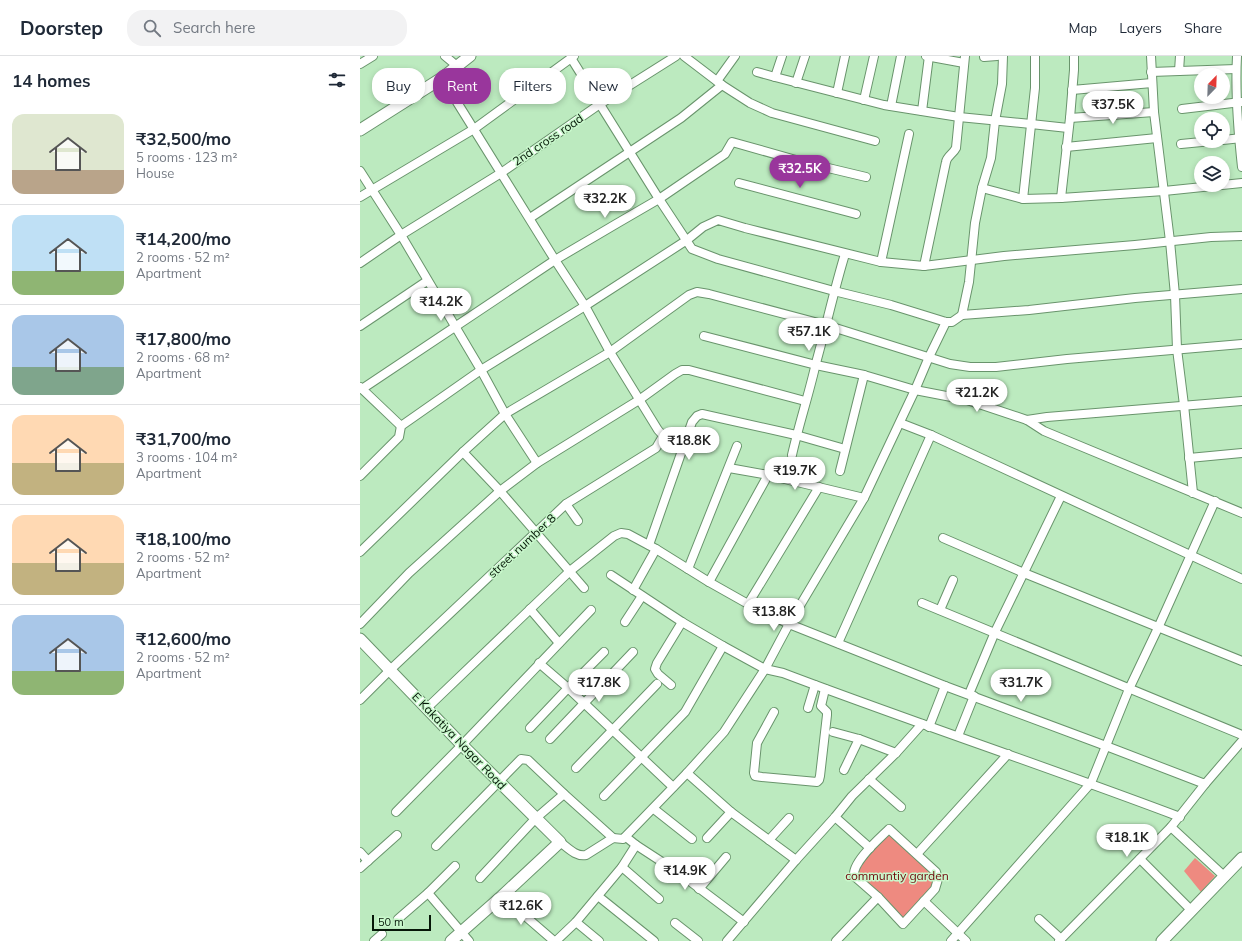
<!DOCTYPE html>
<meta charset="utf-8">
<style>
:root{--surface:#fff;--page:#f2f2f3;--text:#1f2937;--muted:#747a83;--line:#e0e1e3;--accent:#99369c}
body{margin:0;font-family:Mulish,sans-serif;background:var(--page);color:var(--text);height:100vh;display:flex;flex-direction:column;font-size:15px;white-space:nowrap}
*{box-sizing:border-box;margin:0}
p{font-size:13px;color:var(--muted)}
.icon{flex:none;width:22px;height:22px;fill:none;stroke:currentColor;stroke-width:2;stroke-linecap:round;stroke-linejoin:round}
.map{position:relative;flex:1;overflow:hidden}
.drawer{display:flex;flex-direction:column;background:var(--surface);width:360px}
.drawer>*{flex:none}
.hud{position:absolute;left:12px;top:12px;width:380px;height:36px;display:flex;gap:8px}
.needle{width:26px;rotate:23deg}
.controls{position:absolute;left:834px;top:12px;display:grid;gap:8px}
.controls a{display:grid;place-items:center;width:36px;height:36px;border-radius:50%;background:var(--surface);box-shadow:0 2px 6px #0003;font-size:20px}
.scale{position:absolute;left:12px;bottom:10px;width:59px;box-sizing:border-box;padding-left:4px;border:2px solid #061708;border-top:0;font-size:11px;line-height:14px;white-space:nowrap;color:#061708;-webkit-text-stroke:3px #c9f8cc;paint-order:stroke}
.price{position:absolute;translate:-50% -34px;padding:0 9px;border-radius:14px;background:#fff;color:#222;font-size:13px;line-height:26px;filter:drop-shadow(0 1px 2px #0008)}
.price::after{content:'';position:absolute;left:50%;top:24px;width:12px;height:9px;margin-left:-6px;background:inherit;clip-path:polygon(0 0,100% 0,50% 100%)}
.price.selected{background:var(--accent);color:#fff}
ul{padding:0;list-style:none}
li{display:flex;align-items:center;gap:12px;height:100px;padding:0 12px}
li+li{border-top:1px solid var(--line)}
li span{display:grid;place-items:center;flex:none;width:112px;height:80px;border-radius:12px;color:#555}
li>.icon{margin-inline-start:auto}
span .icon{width:48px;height:48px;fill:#fffc;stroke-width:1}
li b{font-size:17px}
h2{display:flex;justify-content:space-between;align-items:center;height:48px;padding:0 12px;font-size:17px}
.pill{padding:0 14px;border-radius:16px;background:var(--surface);box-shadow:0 2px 6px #0003;font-size:14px;line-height:36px}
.pill.selected{background:var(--accent);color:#fff}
header{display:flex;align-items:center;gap:24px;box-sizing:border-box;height:56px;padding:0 20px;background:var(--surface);border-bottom:1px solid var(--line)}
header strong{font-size:19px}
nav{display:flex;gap:22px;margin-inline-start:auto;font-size:14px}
.search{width:280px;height:36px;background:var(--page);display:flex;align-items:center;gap:10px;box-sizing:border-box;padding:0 14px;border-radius:16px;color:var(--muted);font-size:15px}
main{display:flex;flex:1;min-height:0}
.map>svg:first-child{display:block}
.green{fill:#ee8a80}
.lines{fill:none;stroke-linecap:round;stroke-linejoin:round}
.street-casing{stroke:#69946c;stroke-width:10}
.secondary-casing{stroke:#69946c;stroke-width:13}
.street{stroke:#fff;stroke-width:8}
.secondary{stroke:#fff;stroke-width:11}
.labels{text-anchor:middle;stroke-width:3;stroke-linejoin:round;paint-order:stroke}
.street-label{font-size:12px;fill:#061708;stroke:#c9f8cc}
.park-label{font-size:12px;fill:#70090d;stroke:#c9f8cc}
</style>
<header>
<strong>Doorstep</strong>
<div class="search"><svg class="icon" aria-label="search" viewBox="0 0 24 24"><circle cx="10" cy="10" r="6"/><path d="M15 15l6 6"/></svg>Search here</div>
<nav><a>Map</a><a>Layers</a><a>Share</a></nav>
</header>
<main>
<section class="drawer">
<h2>14 homes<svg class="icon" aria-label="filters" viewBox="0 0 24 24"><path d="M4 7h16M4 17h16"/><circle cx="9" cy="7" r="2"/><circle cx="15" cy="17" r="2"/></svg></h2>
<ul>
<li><span style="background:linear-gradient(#dfe7d0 70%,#b9a48a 0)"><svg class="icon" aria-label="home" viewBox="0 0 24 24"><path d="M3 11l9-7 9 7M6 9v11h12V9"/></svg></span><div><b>₹32,500/mo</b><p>5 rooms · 123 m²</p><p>House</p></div></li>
<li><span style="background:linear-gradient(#bfe0f5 70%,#8fb573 0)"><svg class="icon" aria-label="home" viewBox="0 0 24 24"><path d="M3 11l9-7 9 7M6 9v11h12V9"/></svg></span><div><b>₹14,200/mo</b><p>2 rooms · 52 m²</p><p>Apartment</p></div></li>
<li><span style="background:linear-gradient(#a9c7e8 65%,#7fa58c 0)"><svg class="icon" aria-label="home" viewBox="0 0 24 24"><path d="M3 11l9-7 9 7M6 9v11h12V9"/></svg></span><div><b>₹17,800/mo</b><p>2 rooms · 68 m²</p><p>Apartment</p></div></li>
<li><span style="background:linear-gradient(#ffd9b3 60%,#c2b280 0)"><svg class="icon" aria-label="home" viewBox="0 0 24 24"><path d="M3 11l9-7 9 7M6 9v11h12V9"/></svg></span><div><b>₹31,700/mo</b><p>3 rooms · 104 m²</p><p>Apartment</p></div></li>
<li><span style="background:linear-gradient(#ffd9b3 60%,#c2b280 0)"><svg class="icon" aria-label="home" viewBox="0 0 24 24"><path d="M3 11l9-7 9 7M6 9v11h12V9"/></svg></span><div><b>₹18,100/mo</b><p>2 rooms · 52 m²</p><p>Apartment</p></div></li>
<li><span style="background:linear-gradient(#a9c7e8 70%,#8fb573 0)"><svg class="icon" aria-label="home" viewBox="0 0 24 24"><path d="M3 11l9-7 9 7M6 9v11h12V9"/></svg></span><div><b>₹12,600/mo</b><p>2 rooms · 52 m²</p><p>Apartment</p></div></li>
</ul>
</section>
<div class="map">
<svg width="882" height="885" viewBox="0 0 882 885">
<rect width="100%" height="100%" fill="#bceabf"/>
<!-- green -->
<g class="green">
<polygon points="528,775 578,823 543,868 494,817"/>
<polygon points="835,802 855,820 841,836 824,815"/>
</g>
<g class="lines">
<defs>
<g id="street">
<polyline points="85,0 97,10"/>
<polyline points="324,0 362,29 390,47 412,57 515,85"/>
<polyline points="566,0 604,7"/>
<polyline points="791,0 794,56 810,185 815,239 817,293 824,349 833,437"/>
<path d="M877 0C875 37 878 74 882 111"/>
<polyline points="624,1 637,0"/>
<polyline points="211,2 299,143 332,193 358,203 474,235 531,249 586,266 592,266 602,259 609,226 615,167 622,132 631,102 635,65 642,28 643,0"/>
<polyline points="0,8 13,0"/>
<polyline points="819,15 820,0"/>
<polyline points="397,16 415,21 524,49 599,61 671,68 708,72"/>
<polyline points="791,16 876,13"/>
<polyline points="415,21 422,0"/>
<path d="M82 22 195 204 225 250 250 296 298 374C306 384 314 383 327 383"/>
<polyline points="357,25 375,0"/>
<polyline points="436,27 445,0"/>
<polyline points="712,34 792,27"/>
<polyline points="477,37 485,0"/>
<polyline points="504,44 514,0"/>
<polyline points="531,50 541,0"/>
<polyline points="822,53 881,46"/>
<polyline points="562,55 569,0"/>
<polyline points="710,62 794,56"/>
<polyline points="863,84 882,82"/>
<polyline points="821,88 852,85"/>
<polyline points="706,91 797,82"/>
<polyline points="0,115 41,179 121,314 145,358 177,407"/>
<polyline points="379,127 496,158"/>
<polyline points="622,132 663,143 701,142 804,135 882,127"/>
<polyline points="0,141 114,73 214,0"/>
<polyline points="701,142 710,62 714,14 714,0"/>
<polyline points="663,143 675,32 675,0"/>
<polyline points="170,162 321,62 362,29"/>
<polyline points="521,206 549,78"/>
<polyline points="0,207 41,179 141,117 240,48 316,0"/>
<path d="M564 210 586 106C587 100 593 98 596 92L605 0"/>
<polyline points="602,259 669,254 775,242 882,233"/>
<polyline points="0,270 67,225"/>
<polyline points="344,280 456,309 504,319 555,334 607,344 667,364 684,375 882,457"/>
<polyline points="0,331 41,370"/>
<polyline points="2,333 195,204 256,168 299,143 365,98 372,86 443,106 506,121"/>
<polyline points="667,364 687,361 882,345"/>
<polyline points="540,367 571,379"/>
<polyline points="103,396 140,435 224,532"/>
<path d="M432 399C439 368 449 338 456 307 466 271 474 234 485 198"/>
<polyline points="829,402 882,397"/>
<polyline points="369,412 408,419 504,442"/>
<polyline points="480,415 504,319"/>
<polyline points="0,420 39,381 41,370 121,314 225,250 327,184 343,171 358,164 385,172 521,206 564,210 644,200 775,189 851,181 882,180"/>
<polyline points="206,448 218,465"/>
<polyline points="583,482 664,517 882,605"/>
<polyline points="289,489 332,366 337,360 342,358 436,379 485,393"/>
<polyline points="0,496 103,396 145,358 250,296 329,239 337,236 349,238 466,269 590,308 610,311 636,311 707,303 882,288"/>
<polyline points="328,513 377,390"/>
<path d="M251 519 322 566 363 590 405 613 423 617C555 667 688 711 820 761"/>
<polyline points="349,526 408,419"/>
<polyline points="273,534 296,493"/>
<polyline points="562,547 882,679"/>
<polyline points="388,548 459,431"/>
<polyline points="170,553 199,587"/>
<polyline points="580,554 593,524"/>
<polyline points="265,566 282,540"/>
<polyline points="0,568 49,517 140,435 177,407 279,344 315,318 322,314 329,314 445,345"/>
<polyline points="478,587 571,379 882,523"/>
<polyline points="179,607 208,632 313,731"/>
<polyline points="311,629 298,618 295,613 297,607 322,566"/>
<polyline points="609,638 635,576 701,440"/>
<polyline points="0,644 30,614 206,448 296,392 303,380"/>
<polyline points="67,652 210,515 254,480 261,477 268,478 296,493 349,526 388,548 429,568 585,630 746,690 845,728 882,685"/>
<polyline points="448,652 455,629"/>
<polyline points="414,656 397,687 394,717 395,720 402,721 457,726 459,724 460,720 467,659 467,656 461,650 465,633"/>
<polyline points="569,671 585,630"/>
<polyline points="170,672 208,632 244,596"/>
<polyline points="473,676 499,683 536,697"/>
<polyline points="598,680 614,640"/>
<polyline points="190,683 273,596"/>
<polyline points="216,712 297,628"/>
<polyline points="484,714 499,683"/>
<polyline points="327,717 371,756 436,804"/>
<polyline points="509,723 541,751"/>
<polyline points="244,740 325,656 363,590"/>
<polyline points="294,753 332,783"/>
<polyline points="36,756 102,689 231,554"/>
<polyline points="475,761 510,792"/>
<polyline points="811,771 865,821"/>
<path d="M529 773 576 816 578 823 575 833 543 868 518 841 494 820C492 806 519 783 529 773Z"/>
<polyline points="266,781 276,789 319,817 384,866"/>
<polyline points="347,782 371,756"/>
<polyline points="409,784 429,762"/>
<path d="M200 786C208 792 216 801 226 799L253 782 263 783 327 717 364 676 405 613 429 568 504 442 555 334 569 301 586 266"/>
<polyline points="76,790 161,703 168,704 204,738 253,782"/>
<polyline points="0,796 8,805"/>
<polyline points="557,798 648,698"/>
<polyline points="780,803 831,854"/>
<polyline points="95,810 68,837 109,885"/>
<polyline points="262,811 299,843"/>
<polyline points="0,812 37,779"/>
<polyline points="120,822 175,763 204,738"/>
<polyline points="339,833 366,801"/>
<polyline points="142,840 194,885"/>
<polyline points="238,840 294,885"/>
<polyline points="564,845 606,885"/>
<polyline points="38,863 68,837"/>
<polyline points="679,863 701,883"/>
<polyline points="216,866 239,885"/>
<polyline points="315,867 338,885"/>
<polyline points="14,885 22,878"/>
<polyline points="196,885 216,866 262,811 276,789"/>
<polyline points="367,885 436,804 475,761 492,740 536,697 562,668"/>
<polyline points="476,885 518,841"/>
<polyline points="591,885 731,727 769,633 798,572 855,445"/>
<polyline points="699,885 811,771 845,728"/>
</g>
<g id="secondary">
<polyline points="0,74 82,22 110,0"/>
<polyline points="0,583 102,689 200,786 142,840 91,885"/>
<polyline points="802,885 882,802"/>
</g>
</defs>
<!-- street casing -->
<use href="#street" class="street-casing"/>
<!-- secondary casing -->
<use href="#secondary" class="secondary-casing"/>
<!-- street -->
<use href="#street" class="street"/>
<!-- secondary -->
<use href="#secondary" class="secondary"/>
</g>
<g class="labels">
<!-- street labels -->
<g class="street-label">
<text transform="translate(188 84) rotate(-34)" y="4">2nd cross road</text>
<text transform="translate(162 490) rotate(-43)" y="4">street number 8</text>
<text transform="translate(99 685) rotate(46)" y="4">E Kakatiya Nagar Road</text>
</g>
<!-- park labels -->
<g class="park-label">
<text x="537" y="824">communtiy garden</text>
</g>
</g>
</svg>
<div class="controls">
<a><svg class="needle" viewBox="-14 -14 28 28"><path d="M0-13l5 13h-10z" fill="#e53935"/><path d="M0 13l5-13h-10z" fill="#747a83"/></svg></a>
<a><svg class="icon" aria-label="locate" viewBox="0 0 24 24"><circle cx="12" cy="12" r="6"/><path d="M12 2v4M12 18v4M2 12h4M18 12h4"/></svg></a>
<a><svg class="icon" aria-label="layers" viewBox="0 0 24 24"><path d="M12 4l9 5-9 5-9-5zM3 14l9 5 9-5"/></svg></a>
</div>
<div class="scale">50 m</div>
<b class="price" style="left:753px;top:69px">₹37.5K</b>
<b class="price selected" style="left:440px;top:133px">₹32.5K</b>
<b class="price" style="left:245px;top:163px">₹32.2K</b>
<b class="price" style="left:81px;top:266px">₹14.2K</b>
<b class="price" style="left:449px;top:296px">₹57.1K</b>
<b class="price" style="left:617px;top:357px">₹21.2K</b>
<b class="price" style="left:329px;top:405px">₹18.8K</b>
<b class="price" style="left:435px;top:435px">₹19.7K</b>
<b class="price" style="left:414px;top:576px">₹13.8K</b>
<b class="price" style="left:239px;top:647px">₹17.8K</b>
<b class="price" style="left:661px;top:647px">₹31.7K</b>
<b class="price" style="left:767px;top:802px">₹18.1K</b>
<b class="price" style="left:325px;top:835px">₹14.9K</b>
<b class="price" style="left:161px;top:870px">₹12.6K</b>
<div class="hud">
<a class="pill">Buy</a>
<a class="pill selected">Rent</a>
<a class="pill">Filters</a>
<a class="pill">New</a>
</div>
</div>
</main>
